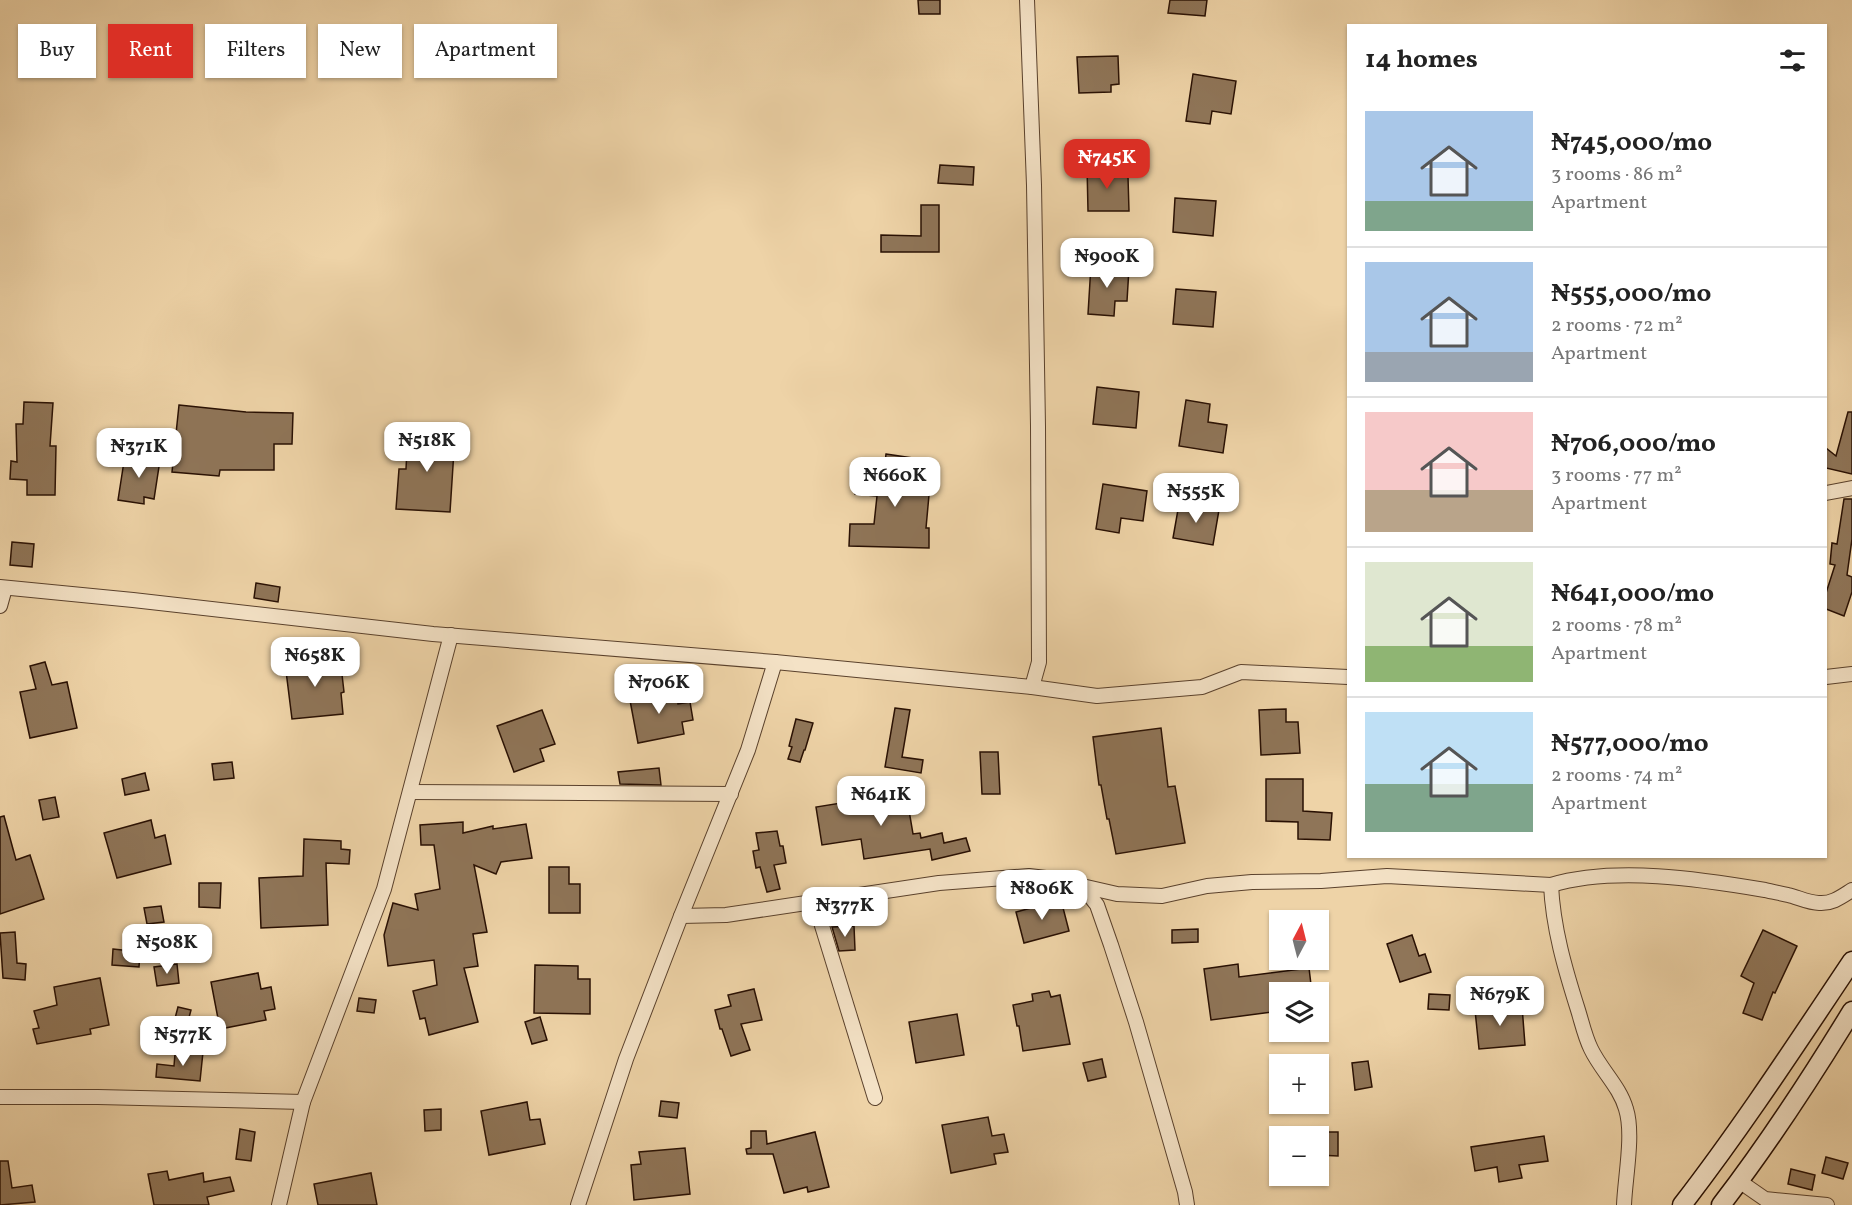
<!DOCTYPE html>
<meta charset="utf-8">
<style>
:root{--surface:#fff;--page:#f2f2f2;--text:#222;--muted:#767676;--line:#e0e0e0;--accent:#d93025}
body{margin:0;font-family:Vollkorn,serif;background:var(--page);color:var(--text);height:100vh;display:flex;flex-direction:column;font-size:22px;white-space:nowrap}
*{box-sizing:border-box;margin:0}
p{font-size:20px;color:var(--muted)}
.icon{flex:none;width:33px;height:33px;fill:none;stroke:currentColor;stroke-width:2;stroke-linecap:round;stroke-linejoin:round}
.map{position:relative;flex:1;overflow:hidden}
.details{position:absolute;left:1347px;top:24px;width:480px;height:834px;display:flex;flex-direction:column;background:var(--surface);border-radius:0px;box-shadow:0 2px 4px #0004}
.details>*{flex:none}
.banner{position:absolute;left:18px;top:24px;width:570px;height:54px;display:flex;gap:12px}
.needle{width:39px;rotate:7deg}
.controls{position:absolute;left:1269px;top:910px;display:grid;gap:12px}
.controls a{display:grid;place-items:center;width:60px;height:60px;border-radius:0px;background:var(--surface);box-shadow:0 2px 4px #0004;font-size:30px}
.price{position:absolute;translate:-50% -51px;padding:0 14px;border-radius:12px;background:#fff;color:#222;font-size:20px;line-height:39px;filter:drop-shadow(0 2px 3px #0008)}
.price::after{content:'';position:absolute;left:50%;top:36px;width:18px;height:14px;margin-left:-9px;background:inherit;clip-path:polygon(0 0,100% 0,50% 100%)}
.price.current{background:var(--accent);color:#fff}
ul{padding:0;list-style:none}
li{display:flex;align-items:center;gap:18px;height:150px;padding:0 18px}
li+li{border-top:2px solid var(--line)}
li span{display:grid;place-items:center;flex:none;width:168px;height:120px;border-radius:0px;color:#555}
li>.icon{margin-inline-start:auto}
span .icon{width:72px;height:72px;fill:#fffc;stroke-width:1}
li b{font-size:26px}
h2{display:flex;justify-content:space-between;align-items:center;height:72px;padding:0 18px;font-size:26px}
.chip{padding:0 21px;border-radius:0px;background:var(--surface);box-shadow:0 2px 4px #0004;font-size:21px;line-height:54px}
.chip.current{background:var(--accent);color:#fff}
.map>svg:first-child{display:block}
.building{fill:#8f7558;stroke:#291003;stroke-width:1.5}
.lines{fill:none;stroke-linecap:round;stroke-linejoin:round}
.minor-casing{stroke:#5a412c;stroke-width:16}
.secondary-casing{stroke:#291003;stroke-width:21}
.minor{stroke:#f4e2c6;stroke-width:14}
.secondary{stroke:#f4e2c6;stroke-width:18}
</style>
<div class="map">
<svg width="1852" height="1205" viewBox="0 0 1852 1205">
<rect width="100%" height="100%" fill="#eed3a7"/>
<filter id="stains"><feTurbulence type="fractalNoise" baseFrequency=".00333" numOctaves="4"/><feColorMatrix values="0 0 0 0 .2 0 0 0 0 .09 0 0 0 0 .02 0 0 0 .5 -.17"/></filter>
<radialGradient id="worn" r=".72"><stop offset=".6" stop-color="#630" stop-opacity="0"/><stop offset="1" stop-color="#630" stop-opacity=".3"/></radialGradient>
<!-- building -->
<g class="building">
<polygon points="918,0 940,0 940,14 919,14"/>
<polygon points="1170,0 1207,0 1205,16 1168,13"/>
<polygon points="1118,56 1119,84 1111,85 1111,92 1079,93 1077,57"/>
<polygon points="1193,74 1236,81 1231,114 1212,111 1210,124 1186,121"/>
<polygon points="1113,164 1113,177 1128,177 1129,211 1088,211 1087,165"/>
<polygon points="940,165 974,167 973,185 938,183"/>
<polygon points="1175,198 1216,201 1213,236 1173,232"/>
<polygon points="921,205 939,205 939,252 881,252 881,235 921,236"/>
<polygon points="1091,265 1129,268 1127,301 1115,301 1114,316 1088,314"/>
<polygon points="1176,289 1216,292 1213,327 1173,324"/>
<polygon points="1097,387 1139,392 1136,428 1093,424"/>
<polygon points="1186,400 1210,404 1208,422 1227,425 1223,453 1179,446"/>
<polygon points="24,402 53,403 50,446 56,446 55,495 27,495 27,480 10,479 11,461 17,462 16,424 23,424"/>
<polygon points="179,405 246,412 293,413 292,444 274,444 274,470 220,470 219,476 172,472"/>
<polygon points="1848,412 1852,412 1852,474 1826,468 1826,448 1836,456"/>
<polygon points="408,431 455,435 450,512 396,509 399,469 406,469"/>
<polygon points="886,454 919,459 916,483 930,484 926,528 929,528 929,548 849,546 850,524 874,524 877,496 855,494 856,478 883,480"/>
<polygon points="125,455 160,460 154,499 144,497 144,504 118,500"/>
<polygon points="1103,484 1147,491 1143,521 1121,518 1119,533 1096,529"/>
<polygon points="1844,499 1852,499 1852,539 1847,575 1852,577 1852,592 1844,616 1826,609 1826,593 1835,565 1830,564 1832,543 1837,544"/>
<polygon points="1179,504 1219,510 1213,545 1173,538"/>
<polygon points="12,542 34,544 32,567 10,565"/>
<polygon points="256,583 280,587 278,602 254,598"/>
<polygon points="340,657 344,692 341,693 343,714 292,719 285,663"/>
<polygon points="45,662 52,685 67,682 77,728 30,738 20,692 36,689 30,666"/>
<polygon points="675,687 678,704 690,702 693,720 682,722 684,734 638,743 629,695"/>
<polygon points="895,708 910,710 902,757 923,760 921,773 885,767"/>
<polygon points="1286,709 1286,722 1298,722 1300,753 1261,755 1259,710"/>
<polygon points="542,710 555,744 540,749 544,761 514,772 497,726"/>
<polygon points="796,719 813,723 805,750 804,750 800,762 788,759 792,747 789,746"/>
<polygon points="1161,728 1168,787 1175,786 1185,843 1116,854 1109,819 1107,819 1101,785 1099,785 1093,737"/>
<polygon points="980,752 998,752 1000,794 982,794"/>
<polygon points="232,762 234,778 214,780 212,764"/>
<polygon points="659,768 661,785 620,784 618,772"/>
<polygon points="145,773 149,790 125,795 122,779"/>
<polygon points="1266,779 1303,779 1303,811 1332,813 1330,840 1298,839 1298,822 1266,821"/>
<polygon points="905,787 913,834 920,833 921,838 942,833 944,843 966,838 970,851 932,860 930,849 864,859 861,839 822,845 816,807 854,801 853,795"/>
<polygon points="55,797 59,817 43,820 39,800"/>
<polygon points="4,816 16,860 30,855 44,899 0,914 0,817"/>
<polygon points="151,820 155,838 165,835 171,864 117,878 104,833"/>
<polygon points="463,822 463,833 493,826 493,829 526,824 532,858 501,862 496,874 474,865 487,932 473,934 478,966 464,968 478,1022 429,1035 425,1018 420,1019 413,991 437,985 434,960 388,966 384,935 393,903 418,910 415,894 440,889 434,845 421,845 420,825"/>
<polygon points="777,831 780,846 783,846 786,863 774,865 780,889 767,892 760,867 756,868 753,851 759,850 756,833"/>
<polygon points="304,839 341,841 341,849 350,850 349,864 326,863 328,925 261,928 259,878 303,876"/>
<polygon points="549,867 569,867 569,884 580,884 580,913 549,913"/>
<polygon points="199,883 221,883 220,908 199,907"/>
<polygon points="1061,900 1069,931 1024,943 1016,912"/>
<polygon points="161,906 164,922 147,924 144,908"/>
<polygon points="854,926 855,950 839,951 832,927"/>
<polygon points="1198,929 1198,942 1172,943 1172,930"/>
<polygon points="1763,930 1797,946 1775,993 1773,992 1762,1020 1743,1013 1754,983 1741,976"/>
<polygon points="15,932 17,963 26,964 25,980 3,978 0,933"/>
<polygon points="1412,935 1419,956 1425,954 1431,972 1400,982 1387,944"/>
<polygon points="113,949 140,952 139,967 112,965"/>
<polygon points="177,964 179,983 157,986 154,967"/>
<polygon points="1238,964 1239,977 1309,968 1312,993 1280,993 1280,1011 1211,1020 1204,969"/>
<polygon points="535,965 578,966 578,979 590,979 590,1014 534,1013"/>
<polygon points="258,973 261,989 271,987 275,1009 264,1011 266,1020 220,1029 211,982"/>
<polygon points="100,978 109,1025 90,1029 91,1034 37,1044 33,1029 39,1028 34,1011 57,1005 54,987"/>
<polygon points="754,989 762,1020 741,1024 750,1050 731,1056 722,1029 720,1029 715,1010 731,1006 728,995"/>
<polygon points="1049,991 1051,997 1060,995 1070,1044 1023,1051 1019,1026 1017,1026 1013,1005 1033,1001 1032,994"/>
<polygon points="1429,994 1450,995 1449,1010 1428,1009"/>
<polygon points="359,998 376,1000 374,1013 357,1011"/>
<polygon points="1522,1006 1525,1045 1479,1049 1475,1010"/>
<polygon points="178,1007 191,1010 186,1029 173,1026"/>
<polygon points="957,1014 964,1055 916,1063 909,1022"/>
<polygon points="540,1017 547,1040 532,1044 525,1022"/>
<polygon points="203,1052 200,1081 156,1077 157,1064 174,1066 175,1054"/>
<polygon points="1102,1059 1106,1077 1088,1081 1083,1063"/>
<polygon points="1368,1061 1372,1087 1355,1090 1352,1063"/>
<polygon points="661,1101 679,1103 677,1118 659,1116"/>
<polygon points="527,1102 530,1120 540,1119 545,1144 489,1155 481,1111"/>
<polygon points="441,1109 441,1130 425,1131 424,1110"/>
<polygon points="988,1117 992,1136 1004,1134 1008,1152 994,1154 996,1164 951,1173 942,1125"/>
<polygon points="240,1129 255,1132 251,1161 236,1159"/>
<polygon points="751,1131 766,1131 767,1144 815,1132 829,1187 808,1192 807,1187 784,1193 773,1154 747,1154 746,1149 751,1148"/>
<polygon points="1318,1132 1338,1132 1338,1156 1318,1155"/>
<polygon points="1544,1136 1548,1161 1519,1165 1522,1178 1499,1182 1497,1167 1475,1171 1471,1147"/>
<polygon points="685,1148 690,1194 634,1200 631,1165 641,1164 639,1152"/>
<polygon points="1826,1157 1848,1163 1843,1179 1822,1173"/>
<polygon points="0,1161 8,1161 12,1188 32,1185 35,1202 0,1205"/>
<polygon points="1791,1169 1815,1175 1812,1190 1788,1184"/>
<polygon points="167,1171 169,1180 203,1173 204,1182 230,1177 234,1191 207,1197 209,1205 154,1205 148,1174"/>
<polygon points="371,1173 377,1205 318,1205 314,1184"/>
</g>
<g class="lines">
<defs>
<g id="minor">
<polyline points="1826,493 1852,488"/>
<polyline points="0,587 133,600 433,634 775,662 1032,687 1039,662 1038,426 1034,185 1027,0"/>
<polyline points="0,606 5,588"/>
<polyline points="1826,677 1852,674"/>
<polyline points="1032,687 1097,696 1202,687 1241,672 1348,677"/>
<polyline points="410,792 731,794"/>
<path d="M1551 885C1553 928 1565 969 1578 1010 1582 1023 1585 1037 1591 1049 1601 1070 1620 1087 1626 1109 1634 1134 1625 1178 1624 1205"/>
<path d="M1082 886 1117 894 1162 896 1207 886 1252 882 1321 881 1387 876 1551 885C1615 866 1700 879 1765 890 1773 892 1780 893 1788 895 1797 897 1809 903 1819 903 1832 904 1841 897 1852 890"/>
<polyline points="815,903 875,1098"/>
<polyline points="681,916 726,915 939,883 1029,876 1054,879 1082,886 1097,905 1111,945 1136,1022 1185,1192 1187,1205"/>
<polyline points="0,1097 98,1097 303,1102"/>
<polyline points="1739,1181 1765,1199 1827,1205"/>
<polyline points="279,1205 303,1102 384,889 451,635"/>
<polyline points="578,1205 626,1059 681,916 748,750 775,662"/>
</g>
<g id="secondary">
<path d="M1682 1205C1743 1126 1797 1043 1852 961"/>
<path d="M1721 1205C1769 1143 1811 1078 1852 1011"/>
</g>
</defs>
<!-- minor casing -->
<use href="#minor" class="minor-casing"/>
<!-- secondary casing -->
<use href="#secondary" class="secondary-casing"/>
<!-- minor -->
<use href="#minor" class="minor"/>
<!-- secondary -->
<use href="#secondary" class="secondary"/>
</g>
<rect width="100%" height="100%" filter="url(#stains)"/>
<rect width="100%" height="100%" fill="url(#worn)"/>
</svg>
<div class="controls">
<a><svg class="needle" viewBox="-14 -14 28 28"><path d="M0-13l5 13h-10z" fill="#e53935"/><path d="M0 13l5-13h-10z" fill="#767676"/></svg></a>
<a><svg class="icon" aria-label="layers" viewBox="0 0 24 24"><path d="M12 4l9 5-9 5-9-5zM3 14l9 5 9-5"/></svg></a>
<a>+</a>
<a>−</a>
</div>
<b class="price current" style="left:1107px;top:190px">₦745K</b>
<b class="price" style="left:1107px;top:289px">₦900K</b>
<b class="price" style="left:427px;top:473px">₦518K</b>
<b class="price" style="left:139px;top:479px">₦371K</b>
<b class="price" style="left:895px;top:508px">₦660K</b>
<b class="price" style="left:1196px;top:524px">₦555K</b>
<b class="price" style="left:315px;top:688px">₦658K</b>
<b class="price" style="left:659px;top:715px">₦706K</b>
<b class="price" style="left:881px;top:827px">₦641K</b>
<b class="price" style="left:1042px;top:921px">₦806K</b>
<b class="price" style="left:845px;top:938px">₦377K</b>
<b class="price" style="left:167px;top:975px">₦508K</b>
<b class="price" style="left:1500px;top:1027px">₦679K</b>
<b class="price" style="left:183px;top:1067px">₦577K</b>
<div class="banner">
<a class="chip">Buy</a>
<a class="chip current">Rent</a>
<a class="chip">Filters</a>
<a class="chip">New</a>
<a class="chip">Apartment</a>
</div>
<section class="details">
<h2>14 homes<svg class="icon" aria-label="filters" viewBox="0 0 24 24"><path d="M4 7h16M4 17h16"/><circle cx="9" cy="7" r="2"/><circle cx="15" cy="17" r="2"/></svg></h2>
<ul>
<li><span style="background:linear-gradient(#a9c7e8 75%,#7fa58c 0)"><svg class="icon" aria-label="home" viewBox="0 0 24 24"><path d="M3 11l9-7 9 7M6 9v11h12V9"/></svg></span><div><b>₦745,000/mo</b><p>3 rooms · 86 m²</p><p>Apartment</p></div></li>
<li><span style="background:linear-gradient(#a9c7e8 75%,#9aa5b1 0)"><svg class="icon" aria-label="home" viewBox="0 0 24 24"><path d="M3 11l9-7 9 7M6 9v11h12V9"/></svg></span><div><b>₦555,000/mo</b><p>2 rooms · 72 m²</p><p>Apartment</p></div></li>
<li><span style="background:linear-gradient(#f6c9c9 65%,#b9a48a 0)"><svg class="icon" aria-label="home" viewBox="0 0 24 24"><path d="M3 11l9-7 9 7M6 9v11h12V9"/></svg></span><div><b>₦706,000/mo</b><p>3 rooms · 77 m²</p><p>Apartment</p></div></li>
<li><span style="background:linear-gradient(#dfe7d0 70%,#8fb573 0)"><svg class="icon" aria-label="home" viewBox="0 0 24 24"><path d="M3 11l9-7 9 7M6 9v11h12V9"/></svg></span><div><b>₦641,000/mo</b><p>2 rooms · 78 m²</p><p>Apartment</p></div></li>
<li><span style="background:linear-gradient(#bfe0f5 60%,#7fa58c 0)"><svg class="icon" aria-label="home" viewBox="0 0 24 24"><path d="M3 11l9-7 9 7M6 9v11h12V9"/></svg></span><div><b>₦577,000/mo</b><p>2 rooms · 74 m²</p><p>Apartment</p></div></li>
</ul>
</section>
</div>
